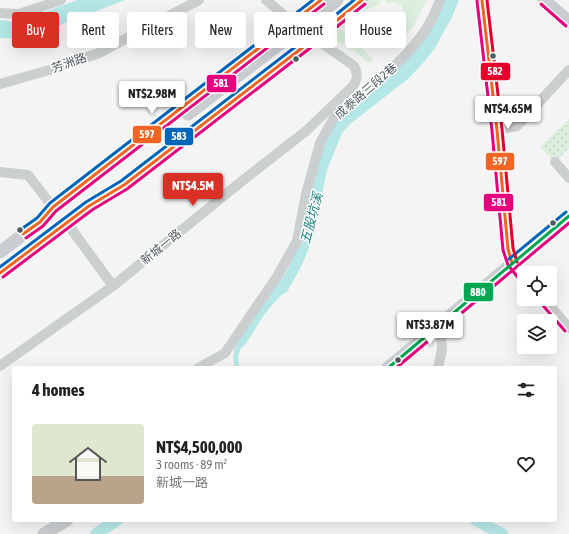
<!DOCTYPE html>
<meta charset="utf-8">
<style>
:root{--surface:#fff;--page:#f6f6f6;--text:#202124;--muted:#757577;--accent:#d93025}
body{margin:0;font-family:"Asap Condensed","Noto Sans TC",sans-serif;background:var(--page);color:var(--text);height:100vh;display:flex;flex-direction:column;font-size:15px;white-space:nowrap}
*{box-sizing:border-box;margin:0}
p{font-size:13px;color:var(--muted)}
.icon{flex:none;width:22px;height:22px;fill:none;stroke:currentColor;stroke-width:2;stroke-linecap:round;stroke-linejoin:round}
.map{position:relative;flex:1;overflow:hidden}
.sheet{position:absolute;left:12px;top:366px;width:545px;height:156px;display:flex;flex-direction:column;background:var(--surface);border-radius:4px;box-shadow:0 4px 16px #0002}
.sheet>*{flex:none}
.hud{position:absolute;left:12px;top:12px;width:545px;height:36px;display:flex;gap:8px}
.tools{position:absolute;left:517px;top:266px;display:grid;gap:8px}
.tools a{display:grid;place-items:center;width:40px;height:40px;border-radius:4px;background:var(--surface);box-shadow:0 4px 16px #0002;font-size:20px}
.price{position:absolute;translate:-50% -34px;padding:0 9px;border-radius:4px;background:#fff;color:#222;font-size:13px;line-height:26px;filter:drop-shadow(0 1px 2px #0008)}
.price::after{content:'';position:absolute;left:50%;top:24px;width:12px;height:9px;margin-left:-6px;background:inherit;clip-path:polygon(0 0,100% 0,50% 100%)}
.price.current{background:var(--accent);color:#fff}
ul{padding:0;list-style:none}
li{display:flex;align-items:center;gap:12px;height:100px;padding:0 20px}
li span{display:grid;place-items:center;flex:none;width:112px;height:80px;border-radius:4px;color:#555}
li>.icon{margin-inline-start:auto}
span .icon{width:48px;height:48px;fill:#fffc;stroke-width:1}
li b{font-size:17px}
h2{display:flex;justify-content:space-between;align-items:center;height:48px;padding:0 20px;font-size:17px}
.chip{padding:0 14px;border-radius:4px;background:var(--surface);box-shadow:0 4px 16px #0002;font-size:14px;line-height:36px}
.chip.current{background:var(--accent);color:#fff}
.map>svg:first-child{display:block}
.grass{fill:#dcefdf}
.park{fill:url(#park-dots)}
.water{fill:#b6e7e7}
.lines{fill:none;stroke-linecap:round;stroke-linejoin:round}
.river{stroke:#b6e7e7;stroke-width:12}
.minor{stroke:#cccfcf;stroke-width:10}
.major{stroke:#cacdcf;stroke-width:13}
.bus-1-casing{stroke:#fff;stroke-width:6}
.bus-2-casing{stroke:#fff;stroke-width:6}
.bus-3-casing{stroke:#fff;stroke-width:6}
.bus-4-casing{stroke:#fff;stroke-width:6}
.bus-5-casing{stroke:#fff;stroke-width:6}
.bus-1{stroke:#f26522;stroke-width:3}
.bus-2{stroke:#e5007d;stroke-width:3}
.bus-3{stroke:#0065bd;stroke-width:3}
.bus-4{stroke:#e4002b;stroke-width:3}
.bus-5{stroke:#00a651;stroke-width:3}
.bus-dot{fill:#4d5a5e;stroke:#fff;stroke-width:1.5}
.labels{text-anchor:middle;stroke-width:3;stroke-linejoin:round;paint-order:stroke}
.street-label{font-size:12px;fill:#4d5a5e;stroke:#fff}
.water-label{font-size:13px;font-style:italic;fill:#1d8280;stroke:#fff}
.line-badge{stroke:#fff;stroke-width:1.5}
.badge-label{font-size:11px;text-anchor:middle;font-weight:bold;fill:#fff}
</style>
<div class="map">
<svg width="569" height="534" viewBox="0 0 569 534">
<defs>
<pattern id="park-dots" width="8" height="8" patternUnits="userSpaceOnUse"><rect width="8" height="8" fill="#dcefdf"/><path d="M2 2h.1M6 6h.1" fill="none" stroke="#becfc2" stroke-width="1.8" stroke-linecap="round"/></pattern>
</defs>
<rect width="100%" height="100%" fill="#f4f4f4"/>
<!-- grass -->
<g class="grass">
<polygon points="370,0 380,0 380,4 364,11 347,30 338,27"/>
<path d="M385 0H427L414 25 403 38 401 37C400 32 401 31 403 27 404 23 402 26 402 21 401 12 408 9 396 2L387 3Z"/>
<path d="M334 29 343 31 372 58 373 61 369 63 365 61 364 59 354 50 351 51C345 46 333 40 332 33Z"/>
</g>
<!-- park -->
<polygon class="park" points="569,119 569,148 555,162 540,147"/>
<!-- water -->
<g class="water">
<path d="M77 0H125L37 34C24 38 13 39 0 38V20L18 22Z"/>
<path d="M443 0H459L452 17 435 48 423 63 408 79 350 124 342 133 327 170 314 235 302 265 287 292 281 295 263 316 246 344 241 348 238 357 239 365 242 368H235C232 357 233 351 238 340L288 269 294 255 319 156 336 121 376 87Z"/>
</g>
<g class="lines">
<!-- river -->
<g class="river">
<polyline points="476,520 502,534"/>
<polyline points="96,534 117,520"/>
</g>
<!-- minor -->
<g class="minor">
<polyline points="482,0 497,130 508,249 512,263 524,277"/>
<polyline points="0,13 19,14 61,0"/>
<polyline points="0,84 53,69 99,53 199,0"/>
<polyline points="497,130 517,126 569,70"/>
<polyline points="555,162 569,178"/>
<polyline points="0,172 28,175 53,207"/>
<polyline points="67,223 113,286"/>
<polyline points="544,299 569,328"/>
<path d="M0 366 113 286 242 181 306 131 353 86C358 78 358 74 354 66L292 22 266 0"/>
<path d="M198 368 225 353 278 275 297 241 306 194 320 143 335 116C375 81 423 52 440 0"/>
<polyline points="438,368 442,349 440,324"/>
</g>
<!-- major -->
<g class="major">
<polyline points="544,0 569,22"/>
<polyline points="188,114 337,0"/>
<polyline points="0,252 40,222 53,207 321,0"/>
<polyline points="0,273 89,206 124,185 315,38 362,0"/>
<polyline points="388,368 569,216"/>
<polyline points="44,534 67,520"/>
</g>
<defs>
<g id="bus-1">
<polyline points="482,0 497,130 508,249 512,263"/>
<polyline points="23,234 40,222 53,207 321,0"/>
<polyline points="0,273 89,206 124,185 315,38 362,0"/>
</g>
<g id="bus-2">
<polyline points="477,1 492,131 503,250 508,265 520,280"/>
<polyline points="541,4 566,26"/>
<polyline points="26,238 43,226 56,211 324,4"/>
<polyline points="3,277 92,210 127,189 318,42 365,4"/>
<polyline points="540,302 565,331"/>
<polyline points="396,368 569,223"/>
</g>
<g id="bus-3">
<polyline points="20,230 37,218 50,203 313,0"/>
<polyline points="509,259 566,212"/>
<polyline points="0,267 86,202 121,181 312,34 354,0"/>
</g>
<polyline id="bus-4" points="487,0 502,129 513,248 517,262"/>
<polyline id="bus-5" points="388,368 569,216"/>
</defs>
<!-- bus-1 casing -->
<use href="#bus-1" class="bus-1-casing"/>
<!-- bus-2 casing -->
<use href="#bus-2" class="bus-2-casing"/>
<!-- bus-3 casing -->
<use href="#bus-3" class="bus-3-casing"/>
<!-- bus-4 casing -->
<use href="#bus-4" class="bus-4-casing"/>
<!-- bus-5 casing -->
<use href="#bus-5" class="bus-5-casing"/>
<!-- bus-1 -->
<use href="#bus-1" class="bus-1"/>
<!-- bus-2 -->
<use href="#bus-2" class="bus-2"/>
<!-- bus-3 -->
<use href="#bus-3" class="bus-3"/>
<!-- bus-4 -->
<use href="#bus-4" class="bus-4"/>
<!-- bus-5 -->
<use href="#bus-5" class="bus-5"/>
</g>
<!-- markers -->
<g class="bus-dot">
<circle cx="493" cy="56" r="3.5"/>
<circle cx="296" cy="59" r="3.5"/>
<circle cx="553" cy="223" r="3.5"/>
<circle cx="20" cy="230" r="3.5"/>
<circle cx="398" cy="360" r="3.5"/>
</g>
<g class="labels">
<!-- street labels -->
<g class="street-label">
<text transform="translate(69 63) rotate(-19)" y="4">芳洲路</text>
<text transform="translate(366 91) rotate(-41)" y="4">成泰路三段2巷</text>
<text transform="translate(161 247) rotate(-39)" y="4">新城一路</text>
</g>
<!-- water labels -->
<g class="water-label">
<text transform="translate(311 218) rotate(-75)" y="5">五股坑溪</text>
</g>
</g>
<g class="line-badge">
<rect x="480" y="62" width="31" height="19" rx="4" fill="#e4002b"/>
<rect x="206" y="74" width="31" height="19" rx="4" fill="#e5007d"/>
<rect x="132" y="125" width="30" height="19" rx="4" fill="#f26522"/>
<rect x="164" y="127" width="30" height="19" rx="4" fill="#0065bd"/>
<rect x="485" y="152" width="30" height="19" rx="4" fill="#f26522"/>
<rect x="483" y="193" width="31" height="19" rx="4" fill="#e5007d"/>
<rect x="463" y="282" width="31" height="20" rx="4" fill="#00a651"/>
</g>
<g class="badge-label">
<text x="495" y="75">582</text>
<text x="221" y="87">581</text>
<text x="147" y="138">597</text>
<text x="179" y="140">583</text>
<text x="500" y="165">597</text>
<text x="499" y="206">581</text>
<text x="478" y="296">880</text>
</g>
</svg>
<div class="tools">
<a><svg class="icon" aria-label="locate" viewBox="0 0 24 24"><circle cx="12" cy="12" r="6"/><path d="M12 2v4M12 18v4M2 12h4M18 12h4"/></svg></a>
<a><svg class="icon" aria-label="layers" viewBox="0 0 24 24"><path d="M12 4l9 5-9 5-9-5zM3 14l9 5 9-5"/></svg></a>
</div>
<b class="price" style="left:152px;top:115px">NT$2.98M</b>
<b class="price" style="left:508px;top:130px">NT$4.65M</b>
<b class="price current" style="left:193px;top:207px">NT$4.5M</b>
<b class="price" style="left:430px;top:346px">NT$3.87M</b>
<div class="hud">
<a class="chip current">Buy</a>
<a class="chip">Rent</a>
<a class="chip">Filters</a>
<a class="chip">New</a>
<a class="chip">Apartment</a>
<a class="chip">House</a>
</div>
<section class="sheet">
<h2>4 homes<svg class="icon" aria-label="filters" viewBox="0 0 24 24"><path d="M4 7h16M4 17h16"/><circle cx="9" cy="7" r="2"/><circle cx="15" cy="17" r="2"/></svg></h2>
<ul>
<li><span style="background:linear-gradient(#dfe7d0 65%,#b9a48a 0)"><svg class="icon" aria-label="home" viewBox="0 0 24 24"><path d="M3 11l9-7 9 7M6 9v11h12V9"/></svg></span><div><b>NT$4,500,000</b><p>3 rooms · 89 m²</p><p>新城一路</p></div><svg class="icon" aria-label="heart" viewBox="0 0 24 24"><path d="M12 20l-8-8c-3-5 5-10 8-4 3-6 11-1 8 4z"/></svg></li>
</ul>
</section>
</div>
